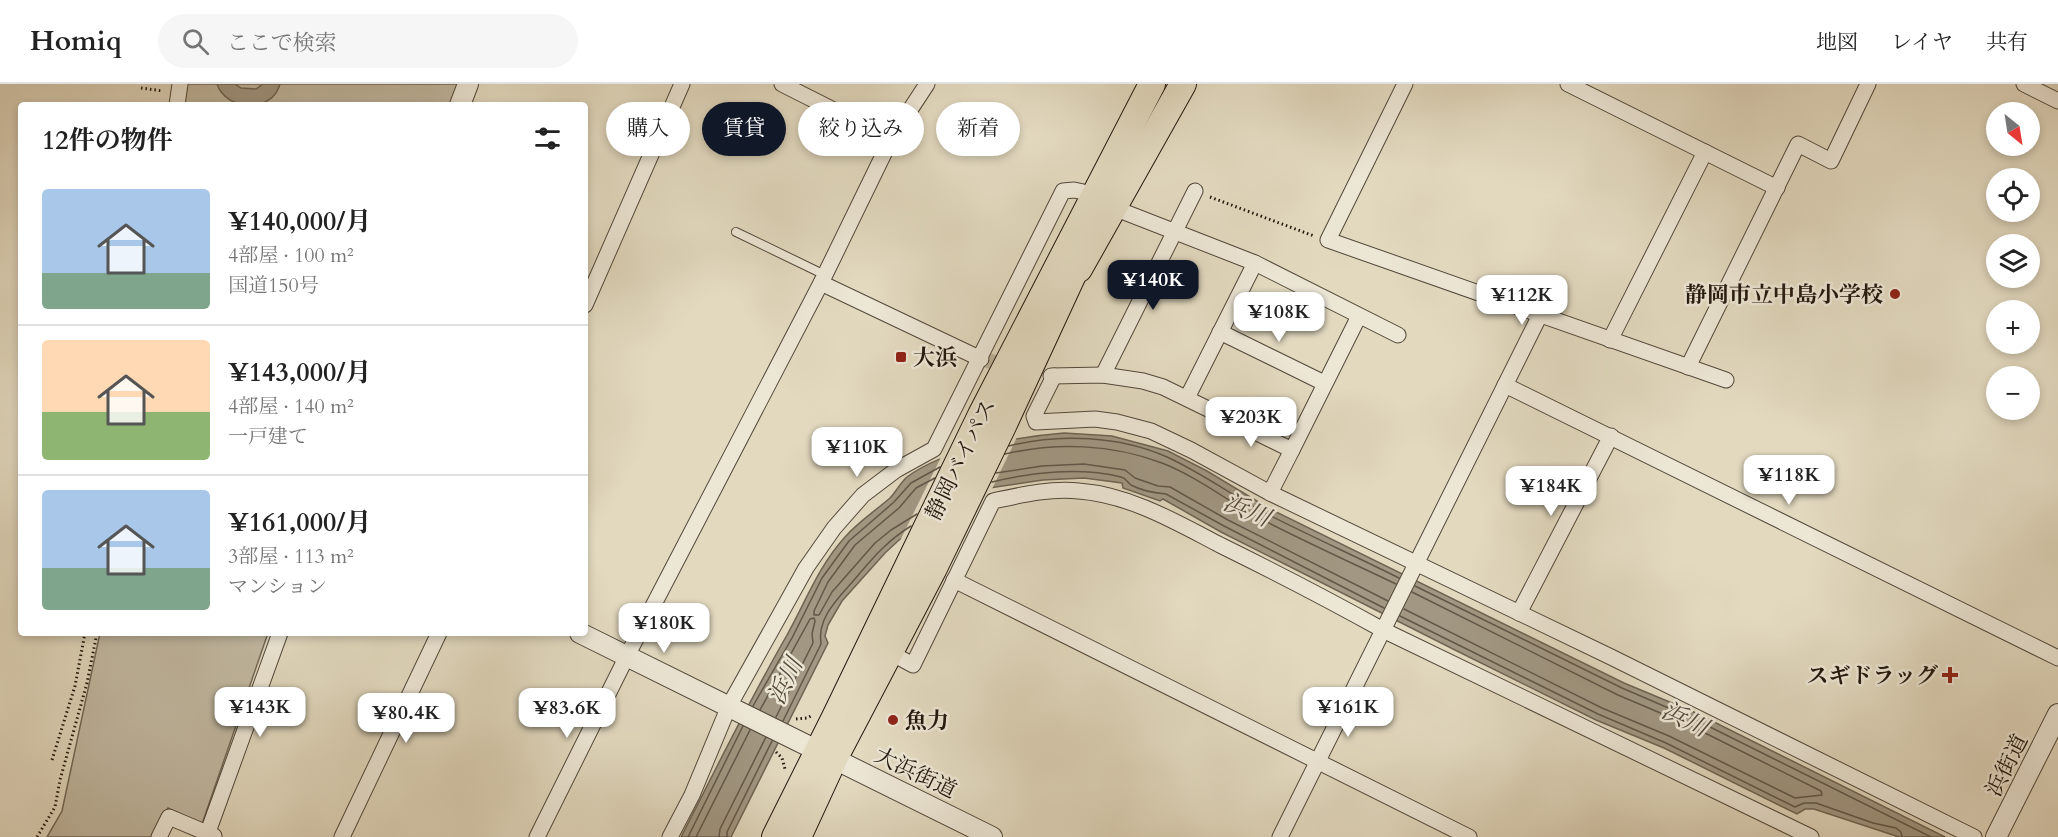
<!DOCTYPE html>
<html lang="ja">
<meta charset="utf-8">
<style>
:root{--surface:#fff;--page:#f6f6f6;--text:#222;--muted:#767676;--line:#e0e0e0;--accent:#111827}
body{margin:0;font-family:Cardo,"Noto Serif JP",serif;background:var(--page);color:var(--text);height:100vh;display:flex;flex-direction:column;font-size:22px;white-space:nowrap}
*{box-sizing:border-box;margin:0}
p{font-size:20px;color:var(--muted)}
.icon{flex:none;width:33px;height:33px;fill:none;stroke:currentColor;stroke-width:2;stroke-linecap:round;stroke-linejoin:round}
.map{position:relative;flex:1;overflow:hidden}
.panel{position:absolute;left:18px;top:18px;width:570px;height:534px;display:flex;flex-direction:column;background:var(--surface);border-radius:6px;box-shadow:0 3px 9px #0003}
.panel>*{flex:none}
.banner{position:absolute;left:606px;top:18px;width:570px;height:54px;display:flex;gap:12px}
.needle{width:39px;rotate:150deg}
.tools{position:absolute;left:1986px;top:18px;display:grid;gap:12px}
.tools a{display:grid;place-items:center;width:54px;height:54px;border-radius:50%;background:var(--surface);box-shadow:0 3px 9px #0003;font-size:30px}
.price{position:absolute;translate:-50% -51px;padding:0 14px;border-radius:12px;background:#fff;color:#222;font-size:20px;line-height:39px;filter:drop-shadow(0 2px 3px #0008)}
.price::after{content:'';position:absolute;left:50%;top:36px;width:18px;height:14px;margin-left:-9px;background:inherit;clip-path:polygon(0 0,100% 0,50% 100%)}
.price.selected{background:var(--accent);color:#fff}
ul{padding:0;list-style:none}
li{display:flex;align-items:center;gap:18px;height:150px;padding:0 24px}
li+li{border-top:2px solid var(--line)}
li span{display:grid;place-items:center;flex:none;width:168px;height:120px;border-radius:6px;color:#555}
li>.icon{margin-inline-start:auto}
span .icon{width:72px;height:72px;fill:#fffc;stroke-width:1}
li b{font-size:26px}
h2{display:flex;justify-content:space-between;align-items:center;height:72px;padding:0 24px;font-size:26px}
.tag{padding:0 21px;border-radius:27px;background:var(--surface);box-shadow:0 3px 9px #0003;font-size:21px;line-height:54px}
.tag.selected{background:var(--accent);color:#fff}
header{display:flex;align-items:center;gap:36px;box-sizing:border-box;height:84px;padding:0 30px;background:var(--surface);border-bottom:2px solid var(--line)}
header strong{font-size:28px}
nav{display:flex;gap:33px;margin-inline-start:auto;font-size:21px}
.search{width:420px;height:54px;background:var(--page);display:flex;align-items:center;gap:15px;box-sizing:border-box;padding:0 21px;border-radius:33px;color:var(--muted);font-size:22px}
.map>svg:first-child{display:block}
.green{fill:#c1b8a1;stroke:#726857;stroke-width:1.5}
.water{fill:#a19782;stroke:#6e6453;stroke-width:1.5}
.pier{fill:#e2d9bf}
.lines{fill:none;stroke-linecap:round;stroke-linejoin:round}
.shore{stroke:#625748;stroke-width:1.5}
.minor-tunnel{stroke:#bcb29b;stroke-width:15;stroke-dasharray:15 8;stroke-linecap:butt}
.service-casing{stroke:#52483a;stroke-width:10}
.minor-casing{stroke:#52483a;stroke-width:17}
.tertiary-casing{stroke:#52483a;stroke-width:22}
.trunk-casing{stroke:#22170d;stroke-width:28}
.path{stroke:#22170d;stroke-width:3;stroke-dasharray:1.5 3;stroke-linecap:butt}
.service{stroke:#ece6d5;stroke-width:8}
.minor{stroke:#ece6d5;stroke-width:15}
.tertiary{stroke:#ece6d5;stroke-width:20}
.trunk{stroke:#e2d9bf;stroke-width:26}
.poi-dot{fill:#8f2418;stroke:#ece6d5;stroke-width:2}
.labels{text-anchor:middle;stroke-width:5;stroke-linejoin:round;paint-order:stroke}
.poi-label{font-size:22px;font-weight:bold;fill:#22170d;stroke:#ece6d5;text-anchor:end}
.street-label{font-size:22px;fill:#22170d;stroke:#ece6d5}
.water-label{font-size:24px;font-style:italic;fill:#554a3c;stroke:#ece6d5}
</style>
<header>
<strong>Homiq</strong>
<div class="search"><svg class="icon" aria-label="search" viewBox="0 0 24 24"><circle cx="10" cy="10" r="6"/><path d="M15 15l6 6"/></svg>ここで検索</div>
<nav><a>地図</a><a>レイヤ</a><a>共有</a></nav>
</header>
<div class="map">
<svg width="2058" height="753" viewBox="0 0 2058 753">
<rect width="100%" height="100%" fill="#e2d9bf"/>
<filter id="stains"><feTurbulence type="fractalNoise" baseFrequency=".00333" numOctaves="4"/><feColorMatrix values="0 0 0 0 .2 0 0 0 0 .09 0 0 0 0 .02 0 0 0 .5 -.17"/></filter>
<radialGradient id="worn" r=".72"><stop offset=".6" stop-color="#630" stop-opacity="0"/><stop offset="1" stop-color="#630" stop-opacity=".3"/></radialGradient>
<!-- green -->
<g class="green">
<polygon points="185,0 458,0 451,21 182,21"/>
<polygon points="100,549 268,549 202,740 168,724 152,753 47,753 62,727"/>
</g>
<!-- water -->
<g class="water">
<path d="M217 0H235L241 4 256 5 263 0H280C272 30 226 27 217 0Z"/>
<path d="M1064 349 1112 352 1168 367 1207 387 1270 425 1624 599 1696 629 1945 753H1899L1814 725H1805L1797 730 1664 664 1596 636 1457 567 1221 448 1163 415 1160 417 1123 404 1122 399 1084 394 1043 396 989 404 899 456 885 469 842 517 828 541 825 552 828 559 731 753H681C716 685 749 617 787 551 806 517 818 483 845 453 858 438 875 427 890 414 896 408 900 399 907 393 946 364 1017 353 1064 349Z"/>
</g>
<!-- pier -->
<polygon class="pier" points="1018,351 991,407 898,461 941,373 978,360"/>
<g class="lines">
<!-- shore -->
<g class="shore">
<path d="M1009 362C1059 349 1120 352 1167 373 1202 389 1233 412 1267 430 1310 452 1355 472 1399 494"/>
<path d="M1005 370C1056 358 1112 360 1162 379 1198 393 1230 419 1265 437 1308 459 1352 479 1396 500"/>
<polyline points="996,389 1042,382 1084,380 1125,386 1135,394 1158,402 1170,403 1228,436 1388,517"/>
<path d="M992 398C1032 388 1080 383 1121 393 1126 394 1127 398 1131 401 1142 407 1155 409 1166 410L1224 442 1384 524"/>
<polyline points="917,430 891,446 875,459 832,508 819,531 814,531 814,527 828,498 855,461 899,424 916,404 935,394"/>
<polyline points="1415,502 1622,604 1694,635 1931,753"/>
<polyline points="1404,525 1602,624 1669,652 1795,714 1822,711 1821,707 1691,642 1618,611 1412,508"/>
<polyline points="1400,532 1598,630 1666,659 1795,723 1804,719 1816,719 1873,739 1896,744 1901,748 1902,753"/>
<polyline points="753,622 792,554 822,494 849,457 894,418 911,399 940,383"/>
<polyline points="760,626 810,535 814,534 815,537 812,550 813,559 776,633"/>
<path d="M783 637 821 560C816 531 844 509 860 489 876 470 890 455 911 442"/>
<polyline points="688,753 743,642"/>
<polyline points="696,753 750,646"/>
<polyline points="719,753 720,745 766,653"/>
<polyline points="727,753 727,748 772,657"/>
</g>
<!-- minor-tunnel -->
<polyline class="minor-tunnel" points="981,275 1051,292"/>
<defs>
<polyline id="service" points="736,148 825,191"/>
<g id="minor">
<polyline points="782,0 891,55"/>
<polyline points="1405,0 1328,156 1726,296"/>
<polyline points="1568,0 1777,104"/>
<polyline points="2024,0 2058,17"/>
<polyline points="177,21 180,0"/>
<polyline points="1114,124 1255,179 1398,251"/>
<polyline points="821,199 981,275"/>
<polyline points="585,221 682,0"/>
<polyline points="1220,248 1324,299"/>
<polyline points="1610,256 1705,68"/>
<polyline points="1688,283 1798,60 1831,77 1868,0"/>
<polyline points="1103,291 1195,107"/>
<polyline points="1051,292 1103,291 1143,297 1163,303 1292,366 1359,232"/>
<polyline points="1054,292 1034,332 1036,338 1095,335 1117,338 1151,347 1191,366 1270,409 1611,573 1974,753"/>
<polyline points="1505,301 2058,574"/>
<polyline points="1187,314 1255,179"/>
<polyline points="1270,409 1292,366"/>
<polyline points="954,496 1469,753"/>
<polyline points="1519,529 1611,352"/>
<path d="M889 568 913 581 993 417C1021 411 1050 404 1079 407 1130 411 1176 438 1220 461 1275 488 1329 516 1383 546L1811 753"/>
<polyline points="208,748 280,549"/>
<polyline points="159,753 169,733 214,752"/>
<polyline points="342,753 439,549"/>
<polyline points="537,753 627,572 821,199 891,55 927,0"/>
<polyline points="670,753 692,711 729,622 806,484 834,444 863,411 896,386 934,365 1063,107 1074,106 1088,109"/>
<polyline points="1280,753 1540,231"/>
</g>
<g id="tertiary">
<polyline points="460,21 468,0"/>
<polyline points="580,549 992,753"/>
<polyline points="1996,753 2058,630"/>
</g>
<g id="trunk">
<polyline points="1079,185 1183,0"/>
<polyline points="775,753 835,633 981,331 1152,0"/>
<polyline points="798,753 834,675 933,486 1003,342 1083,169"/>
</g>
</defs>
<!-- service casing -->
<use href="#service" class="service-casing"/>
<!-- minor casing -->
<use href="#minor" class="minor-casing"/>
<!-- tertiary casing -->
<use href="#tertiary" class="tertiary-casing"/>
<!-- trunk casing -->
<use href="#trunk" class="trunk-casing"/>
<!-- path -->
<g class="path">
<polyline points="141,4 163,7"/>
<polyline points="1210,113 1314,152"/>
<polyline points="796,635 807,634 813,631"/>
<polyline points="776,668 782,674 785,685"/>
<polyline points="52,676 75,602 85,549"/>
<polyline points="37,753 55,723 60,696 87,599 97,549"/>
</g>
<!-- service -->
<use href="#service" class="service"/>
<!-- minor -->
<use href="#minor" class="minor"/>
<!-- tertiary -->
<use href="#tertiary" class="tertiary"/>
<!-- trunk -->
<use href="#trunk" class="trunk"/>
</g>
<!-- markers -->
<g class="poi-dot">
<circle cx="1895" cy="210" r="6"/>
<rect x="895" y="267" width="12" height="12" rx="3"/>
<path d="M1947 582h6v6h6v6h-6v6h-6v-6h-6v-6h6z"/>
<circle cx="893" cy="636" r="6"/>
</g>
<g class="labels">
<!-- poi labels -->
<g class="poi-label">
<text x="1883" y="218">静岡市立中島小学校</text>
<text x="913" y="281" text-anchor="start">大浜</text>
<text x="1938" y="599">スギドラッグ</text>
<text x="905" y="644" text-anchor="start">魚力</text>
</g>
<!-- street labels -->
<g class="street-label">
<text transform="translate(960 375) rotate(-64)" y="8">静岡バイパス</text>
<text transform="translate(2006 681) rotate(-63)" y="8">浜街道</text>
<text transform="translate(916 688) rotate(26)" y="8">大浜街道</text>
</g>
<!-- water labels -->
<g class="water-label">
<text transform="translate(1247 426) rotate(23)" y="8">浜川</text>
<text transform="translate(785 597) rotate(-64)" y="8">浜川</text>
<text transform="translate(1685 635) rotate(26)" y="8">浜川</text>
</g>
</g>
<rect width="100%" height="100%" filter="url(#stains)"/>
<rect width="100%" height="100%" fill="url(#worn)"/>
</svg>
<div class="tools">
<a><svg class="needle" viewBox="-14 -14 28 28"><path d="M0-13l5 13h-10z" fill="#e53935"/><path d="M0 13l5-13h-10z" fill="#767676"/></svg></a>
<a><svg class="icon" aria-label="locate" viewBox="0 0 24 24"><circle cx="12" cy="12" r="6"/><path d="M12 2v4M12 18v4M2 12h4M18 12h4"/></svg></a>
<a><svg class="icon" aria-label="layers" viewBox="0 0 24 24"><path d="M12 4l9 5-9 5-9-5zM3 14l9 5 9-5"/></svg></a>
<a>+</a>
<a>−</a>
</div>
<b class="price selected" style="left:1153px;top:227px">¥140K</b>
<b class="price" style="left:1522px;top:242px">¥112K</b>
<b class="price" style="left:1279px;top:259px">¥108K</b>
<b class="price" style="left:1251px;top:364px">¥203K</b>
<b class="price" style="left:857px;top:394px">¥110K</b>
<b class="price" style="left:1789px;top:422px">¥118K</b>
<b class="price" style="left:1551px;top:433px">¥184K</b>
<b class="price" style="left:664px;top:570px">¥180K</b>
<b class="price" style="left:260px;top:654px">¥143K</b>
<b class="price" style="left:1348px;top:654px">¥161K</b>
<b class="price" style="left:567px;top:655px">¥83.6K</b>
<b class="price" style="left:406px;top:660px">¥80.4K</b>
<div class="banner">
<a class="tag">購入</a>
<a class="tag selected">賃貸</a>
<a class="tag">絞り込み</a>
<a class="tag">新着</a>
</div>
<section class="panel">
<h2>12件の物件<svg class="icon" aria-label="filters" viewBox="0 0 24 24"><path d="M4 7h16M4 17h16"/><circle cx="9" cy="7" r="2"/><circle cx="15" cy="17" r="2"/></svg></h2>
<ul>
<li><span style="background:linear-gradient(#a9c7e8 70%,#7fa58c 0)"><svg class="icon" aria-label="home" viewBox="0 0 24 24"><path d="M3 11l9-7 9 7M6 9v11h12V9"/></svg></span><div><b>¥140,000/月</b><p>4部屋 · 100 m²</p><p>国道150号</p></div></li>
<li><span style="background:linear-gradient(#ffd9b3 60%,#8fb573 0)"><svg class="icon" aria-label="home" viewBox="0 0 24 24"><path d="M3 11l9-7 9 7M6 9v11h12V9"/></svg></span><div><b>¥143,000/月</b><p>4部屋 · 140 m²</p><p>一戸建て</p></div></li>
<li><span style="background:linear-gradient(#a9c7e8 65%,#7fa58c 0)"><svg class="icon" aria-label="home" viewBox="0 0 24 24"><path d="M3 11l9-7 9 7M6 9v11h12V9"/></svg></span><div><b>¥161,000/月</b><p>3部屋 · 113 m²</p><p>マンション</p></div></li>
</ul>
</section>
</div>
